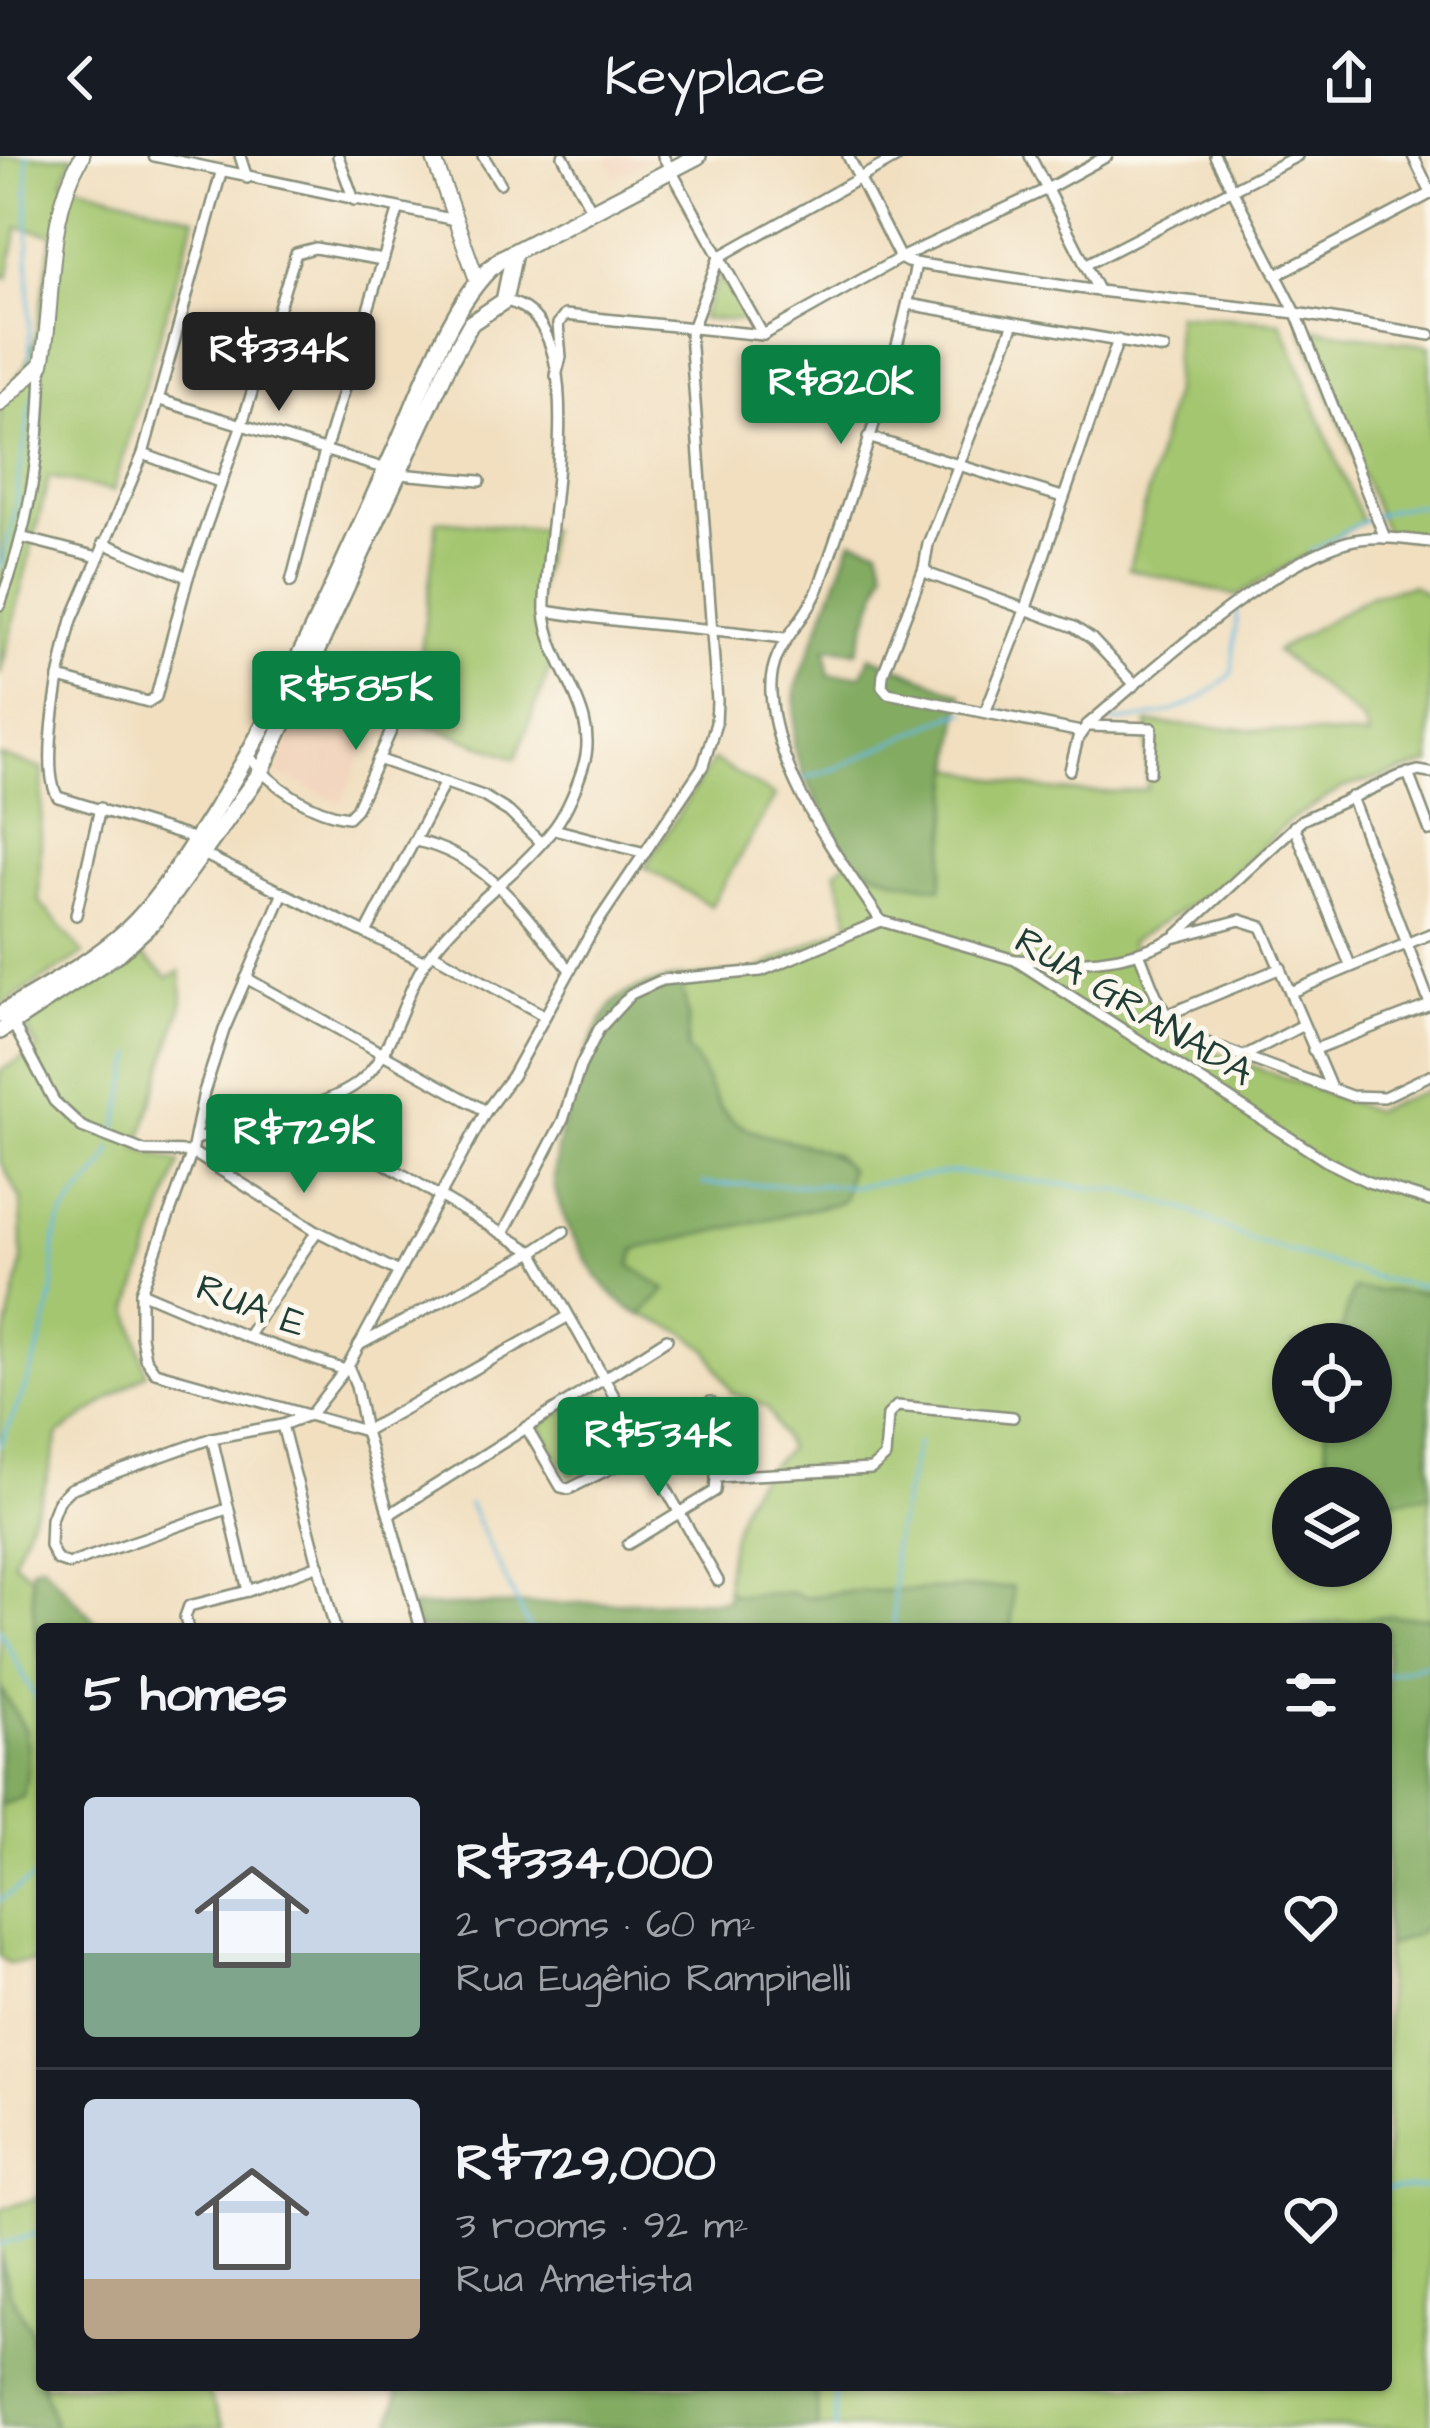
<!DOCTYPE html>
<meta charset="utf-8">
<style>
:root{--surface:#171b24;--page:#20242c;--text:#f1f3f6;--muted:#9ea1a6;--line:#363941;--accent:#0b8043}
body{margin:0;font-family:"Architects Daughter",sans-serif;background:var(--page);color:var(--text);height:100vh;display:flex;flex-direction:column;font-size:45px;white-space:nowrap}
*{box-sizing:border-box;margin:0}
p{font-size:39px;color:var(--muted)}
.icon{flex:none;width:66px;height:66px;fill:none;stroke:currentColor;stroke-width:2;stroke-linecap:round;stroke-linejoin:round}
.map{position:relative;flex:1;overflow:hidden}
.side{position:absolute;left:36px;top:1467px;width:1356px;height:768px;display:flex;flex-direction:column;background:var(--surface);border-radius:12px;box-shadow:0 3px 9px #0004}
.side>*{flex:none}
.fabs{position:absolute;left:1272px;top:1167px;display:grid;gap:24px}
.fabs a{display:grid;place-items:center;width:120px;height:120px;border-radius:50%;background:var(--surface);box-shadow:0 3px 9px #0004;font-size:60px}
.price{position:absolute;translate:-50% -102px;padding:0 27px;border-radius:12px;background:var(--accent);color:#fff;font-size:39px;line-height:78px;filter:drop-shadow(0 3px 6px #0008)}
.price::after{content:'';position:absolute;left:50%;top:72px;width:36px;height:27px;margin-left:-18px;background:inherit;clip-path:polygon(0 0,100% 0,50% 100%)}
.price.current{background:#222;color:#fff}
ul{padding:0;list-style:none}
li{display:flex;align-items:center;gap:36px;height:300px;padding:0 48px}
li+li{border-top:3px solid var(--line)}
li span{display:grid;place-items:center;flex:none;width:336px;height:240px;border-radius:12px;color:#555}
li>.icon{margin-inline-start:auto}
span .icon{width:144px;height:144px;fill:#fffc;stroke-width:1}
li b{font-size:51px}
h2{display:flex;justify-content:space-between;align-items:center;height:144px;padding:0 48px;font-size:51px}
header{display:flex;justify-content:space-between;align-items:center;height:156px;padding:0 48px;background:var(--surface);font-size:54px;font-weight:600}
.map>svg:first-child{display:block}
.built{fill:#f2d5bd}
.green{fill:#a4c670;stroke:#628252;stroke-width:3}
.forest{fill:#83ab62;stroke:#51744b;stroke-width:3}
.lines{fill:none;stroke-linecap:round;stroke-linejoin:round}
.stream{stroke:#64bae0;stroke-width:3}
.street-casing{stroke:#888e7a;stroke-width:14}
.secondary-casing{stroke:#888e7a;stroke-width:18}
.primary-casing{stroke:#888e7a;stroke-width:20}
.street{stroke:#fff;stroke-width:9}
.secondary{stroke:#fff;stroke-width:14}
.primary{stroke:#fff;stroke-width:15}
.labels{text-anchor:middle;stroke-width:10;stroke-linejoin:round;paint-order:stroke}
.street-label{font-size:39px;fill:#1f3d34;stroke:#fbf7ec}
</style>
<header><svg class="icon" aria-label="back" viewBox="0 0 24 24"><path d="M15 5l-7 7 7 7"/></svg>Keyplace<svg class="icon" aria-label="share" viewBox="0 0 24 24"><path d="M12 15V3M7 8l5-5 5 5M5 13v7h14v-7"/></svg></header>
<div class="map">
<svg width="1430" height="2272" viewBox="0 0 1430 2272">
<rect width="100%" height="100%" fill="#fbf7ec"/>
<filter id="ink" filterUnits="userSpaceOnUse"><feTurbulence type="fractalNoise" baseFrequency=".00833" numOctaves="2"/><feDisplacementMap in="SourceGraphic" scale="24" xChannelSelector="R" yChannelSelector="G"/><feConvolveMatrix kernelMatrix="1 2 1 2 8 2 1 2 1" color-interpolation-filters="sRGB"/></filter>
<filter id="wash" filterUnits="userSpaceOnUse"><feTurbulence type="fractalNoise" baseFrequency=".004" numOctaves="4" result="noise"/><feDisplacementMap in="SourceGraphic" scale="48" xChannelSelector="R" yChannelSelector="G"/><feGaussianBlur stdDeviation="2.7" result="paint"/><feColorMatrix in="noise" values="0 0 0 0 0 0 0 0 0 0 0 0 0 0 0 0 0 1.4 0 .05"/><feComposite in="paint" operator="in"/></filter>
<g filter="url(#wash)">
<rect width="100%" height="100%" fill="#f1dfc0"/>
<!-- built -->
<g class="built">
<polygon points="605,0 651,0 652,3 616,21"/>
<polygon points="311,521 385,547 341,648 277,616"/>
</g>
<!-- green -->
<g class="green">
<polygon points="0,0 73,0 63,25 195,62 113,335 49,321 0,520 0,245 24,212 35,186 53,78 18,71 8,122 0,118"/>
<polygon points="719,120 751,165 701,163"/>
<polygon points="1176,158 1281,166 1362,366 1236,440 1129,413 1173,235"/>
<polygon points="1301,171 1430,190 1430,384 1386,377"/>
<polygon points="437,364 549,374 535,453 551,509 516,602 413,564"/>
<path d="M1413 429 1430 441V608L1342 632 1288 666 1222 729 1130 786 1167 878 1373 955 1430 933V1137L1354 1133 1337 1188H1293V1266H1326L1327 1332H1293V1410H1371V1347L1430 1339V1462L1388 1460 1280 1473H1012L1011 1431 840 1436 806 1442 792 1437 734 1439 727 1434C724 1407 737 1351 753 1329 762 1316 777 1304 788 1293L767 1251 732 1237 707 1193 684 1176 641 1159 665 1134 630 1110 636 1093 844 1035 849 1013 835 998 768 981 733 965 719 949 687 895 688 861 680 822 753 816 850 767 836 715 848 704H854L897 724 951 611C1024 633 1070 642 1147 633L1148 567 1369 581 1362 564 1276 495 1370 440Z"/>
<polygon points="0,600 43,613 39,745 84,798 0,850"/>
<polygon points="713,604 775,640 711,750 645,711"/>
<polygon points="136,794 168,822 180,815 183,845 138,993 180,1007 130,1152 146,1217 59,1278 44,1332 13,1405 31,1420 34,1468 42,1507 42,1806 8,1807 0,1800 0,1649 13,1645 26,1574 0,1532 0,1205 22,1106 21,1044 0,1004 0,915 38,894 24,868"/>
<polygon points="598,1236 629,1286 570,1322 539,1269"/>
<polygon points="1430,1765 1430,2272 817,2272 817,2229 1386,2229 1386,1791 1418,1777"/>
<polygon points="42,2040 42,2225 31,2188 31,2175 9,2135 0,2097 0,2054"/>
<polygon points="43,2229 204,2229 224,2272 55,2272"/>
</g>
<!-- forest -->
<g class="forest">
<path d="M852 384 879 391 885 413 857 495 826 492 829 519H862L870 500 962 538C952 603 950 667 941 732L897 724 848 704 804 619 794 592 796 532Z"/>
<path d="M680 822 688 861 687 894C708 913 709 949 735 966 771 990 819 980 849 1013L844 1042 838 1047 636 1093 631 1110 666 1134 641 1159C603 1143 563 1073 555 1032 548 995 589 867 619 842 632 831 663 824 680 822Z"/>
<polygon points="1353,1133 1430,1137 1430,1339 1371,1347 1371,1332 1327,1332 1326,1266 1371,1266 1371,1188 1337,1188"/>
<polygon points="42,1407 102,1473 42,1473 42,1507 34,1468 31,1411"/>
<polygon points="1012,1431 1012,1473 417,1473 411,1451 727,1444 727,1434 734,1439 792,1437 806,1442 840,1436"/>
<polygon points="1388,1460 1430,1462 1430,1765 1418,1777 1386,1791 1386,1473 1280,1473"/>
<path d="M0 1532C29 1577 33 1587 23 1641L0 1649Z"/>
<polygon points="0,2097 9,2135 31,2175 31,2187 55,2272 0,2272"/>
<polygon points="360,2229 817,2229 817,2272 390,2272 398,2235"/>
</g>
<g class="lines">
<!-- stream -->
<g class="stream">
<polyline points="27,0 30,207"/>
<path d="M1309 397C1347 374 1384 347 1430 349"/>
<polyline points="0,412 12,368 33,234"/>
<polyline points="988,553 1013,558"/>
<path d="M1111 566C1166 561 1191 554 1232 518L1237 452"/>
<polyline points="802,623 837,612 952,559 966,556"/>
<polyline points="116,976 134,898"/>
<polyline points="702,1028 857,1030 955,1016 1129,1036 1191,1055 1246,1082 1380,1123 1430,1132"/>
<path d="M0 1289C22 1242 47 1183 53 1131 55 1109 51 1087 60 1067 73 1038 102 1023 112 992"/>
<polyline points="469,1348 530,1473"/>
<polyline points="894,1473 893,1390 917,1287"/>
<polyline points="0,1474 42,1555"/>
<polyline points="1386,1519 1430,1506"/>
<polyline points="0,1744 42,1717"/>
<polyline points="1386,2033 1430,2031"/>
<polyline points="0,2089 42,2076"/>
<polyline points="835,2272 835,2229"/>
</g>
</g>
</g>
<g filter="url(#ink)">
<g class="lines">
<defs>
<g id="street">
<polyline points="154,0 455,64"/>
<polyline points="240,0 247,22"/>
<polyline points="338,0 354,44"/>
<polyline points="483,0 500,27"/>
<polyline points="563,0 592,55"/>
<polyline points="663,0 763,179"/>
<polyline points="848,0 900,102 907,106 1098,135 1296,157 1430,179"/>
<polyline points="1030,0 1098,134"/>
<polyline points="1215,0 1296,157 1385,382"/>
<polyline points="1413,0 1430,35"/>
<polyline points="719,101 899,0"/>
<polyline points="1085,109 1297,0"/>
<polyline points="1276,119 1430,38"/>
<polyline points="908,148 1164,193"/>
<polyline points="1014,167 928,388 924,412 929,418 1074,471 1092,483 1135,529"/>
<polyline points="556,220 561,201 558,168 565,159 763,179 900,102 1047,33 1107,0"/>
<polyline points="160,244 386,313"/>
<polyline points="868,281 1062,341"/>
<polyline points="143,298 219,326"/>
<polyline points="399,318 480,325"/>
<polyline points="24,382 98,401"/>
<polyline points="103,387 188,421"/>
<polyline points="924,412 883,518 882,530 888,537 1081,576"/>
<polyline points="291,426 325,295 398,55"/>
<path d="M0 449C31 363 40 299 42 208"/>
<path d="M545 455C625 468 704 471 784 482"/>
<polyline points="59,522 148,546 156,541 188,421 241,271 296,97 315,92 383,104"/>
<polyline points="986,554 1026,452 1118,184"/>
<polyline points="1089,570 1152,572 1150,616"/>
<path d="M250 601C271 630 312 657 348 661L356 653 396 564"/>
<polyline points="378,603 483,640 509,656 541,687"/>
<path d="M1070 614 1078 582 1087 569C1154 513 1264 411 1346 386 1373 378 1402 383 1430 386"/>
<polyline points="1408,617 1430,675"/>
<polyline points="1351,641 1430,848"/>
<polyline points="1294,670 1350,809"/>
<polyline points="554,673 645,697"/>
<path d="M196 683 58 641C39 613 62 498 72 464L143 298 221 17"/>
<path d="M416 685C488 700 526 761 570 814"/>
<polyline points="203,698 425,806"/>
<polyline points="282,739 224,874 204,936 192,996 141,1136 141,1180 145,1202 155,1216 365,1275 567,1161"/>
<polyline points="76,759 100,652"/>
<path d="M881 765C836 697 776 621 771 537 768 489 805 469 819 431 855 328 895 215 916 108"/>
<polyline points="366,777 445,626"/>
<polyline points="1177,781 1240,764 1262,771 1331,932"/>
<polyline points="432,797 545,860"/>
<path d="M1139 797C1152 827 1161 866 1191 881L1351 940 1384 941 1430 919"/>
<path d="M1016 804C1073 807 1124 809 1175 781L1302 664 1400 620 1418 615 1430 617"/>
<polyline points="246,822 486,955"/>
<polyline points="1291,836 1430,778"/>
<polyline points="1166,859 1281,812"/>
<polyline points="13,868 54,945 82,971 144,995 192,996 317,1075 397,1115"/>
<polyline points="1313,894 1430,849"/>
<polyline points="1246,899 1303,869"/>
<polyline points="293,953 533,1096 718,1425"/>
<path d="M196 983C236 971 330 951 359 926 396 896 402 837 430 799 464 752 515 721 551 676 566 658 576 633 583 611 602 556 549 510 545 456 541 392 601 159 504 145"/>
<polyline points="504,1076 563,964 580,911 599,873 631,838 662,824 761,815 881,765 1015,804 1326,1005 1368,1026 1430,1045"/>
<polyline points="141,1136 247,1181 342,1213"/>
<polyline points="247,1181 317,1075"/>
<polyline points="359,1189 533,1096 564,1075"/>
<polyline points="348,1210 356,1229 365,1275 421,1473"/>
<polyline points="282,1269 335,1473"/>
<polyline points="526,1271 561,1331 569,1333 643,1296 710,1246 722,1253 715,1335 628,1388"/>
<polyline points="212,1282 248,1435"/>
<polyline points="716,1321 871,1313 885,1301 888,1259 897,1250 1013,1261"/>
<polyline points="227,1353 69,1408 57,1404 50,1390 51,1363 58,1345 70,1333 212,1282 282,1269 311,1258 348,1210 486,955 512,920 592,775 703,610 716,567 717,545 690,178 719,101"/>
<polyline points="390,1358 667,1183"/>
<polyline points="188,1473 185,1461 189,1450 248,1435 319,1409"/>
</g>
<g id="secondary">
<polyline points="433,0 477,124"/>
<path d="M0 248 42 208C56 137 44 65 82 0"/>
</g>
<g id="primary">
<path d="M0 858C44 832 91 807 129 772 156 746 175 715 195 685 278 560 336 423 398 287 424 228 454 136 504 101L698 0"/>
<polyline points="0,875 120,796 153,766 261,616 451,203 471,167 504,145 514,97"/>
</g>
</defs>
<!-- street casing -->
<use href="#street" class="street-casing"/>
<!-- secondary casing -->
<use href="#secondary" class="secondary-casing"/>
<!-- primary casing -->
<use href="#primary" class="primary-casing"/>
<!-- street -->
<use href="#street" class="street"/>
<!-- secondary -->
<use href="#secondary" class="secondary"/>
<!-- primary -->
<use href="#primary" class="primary"/>
</g>
</g>
<g class="labels">
<!-- street labels -->
<g class="street-label">
<text transform="translate(1135 849) rotate(31)" y="14">RUA GRANADA</text>
<text transform="translate(252 1148) rotate(21)" y="14">RUA E</text>
</g>
</g>
</svg>
<div class="fabs">
<a><svg class="icon" aria-label="locate" viewBox="0 0 24 24"><circle cx="12" cy="12" r="6"/><path d="M12 2v4M12 18v4M2 12h4M18 12h4"/></svg></a>
<a><svg class="icon" aria-label="layers" viewBox="0 0 24 24"><path d="M12 4l9 5-9 5-9-5zM3 14l9 5 9-5"/></svg></a>
</div>
<b class="price current" style="left:279px;top:258px">R$334K</b>
<b class="price" style="left:841px;top:291px">R$820K</b>
<b class="price" style="left:356px;top:597px">R$585K</b>
<b class="price" style="left:304px;top:1040px">R$729K</b>
<b class="price" style="left:658px;top:1343px">R$534K</b>
<section class="side">
<h2>5 homes<svg class="icon" aria-label="filters" viewBox="0 0 24 24"><path d="M4 7h16M4 17h16"/><circle cx="9" cy="7" r="2"/><circle cx="15" cy="17" r="2"/></svg></h2>
<ul>
<li><span style="background:linear-gradient(#c9d6e8 65%,#7fa58c 0)"><svg class="icon" aria-label="home" viewBox="0 0 24 24"><path d="M3 11l9-7 9 7M6 9v11h12V9"/></svg></span><div><b>R$334,000</b><p>2 rooms · 60 m²</p><p>Rua Eugênio Rampinelli</p></div><svg class="icon" aria-label="heart" viewBox="0 0 24 24"><path d="M12 20l-8-8c-3-5 5-10 8-4 3-6 11-1 8 4z"/></svg></li>
<li><span style="background:linear-gradient(#c9d6e8 75%,#b9a48a 0)"><svg class="icon" aria-label="home" viewBox="0 0 24 24"><path d="M3 11l9-7 9 7M6 9v11h12V9"/></svg></span><div><b>R$729,000</b><p>3 rooms · 92 m²</p><p>Rua Ametista</p></div><svg class="icon" aria-label="heart" viewBox="0 0 24 24"><path d="M12 20l-8-8c-3-5 5-10 8-4 3-6 11-1 8 4z"/></svg></li>
</ul>
</section>
</div>
